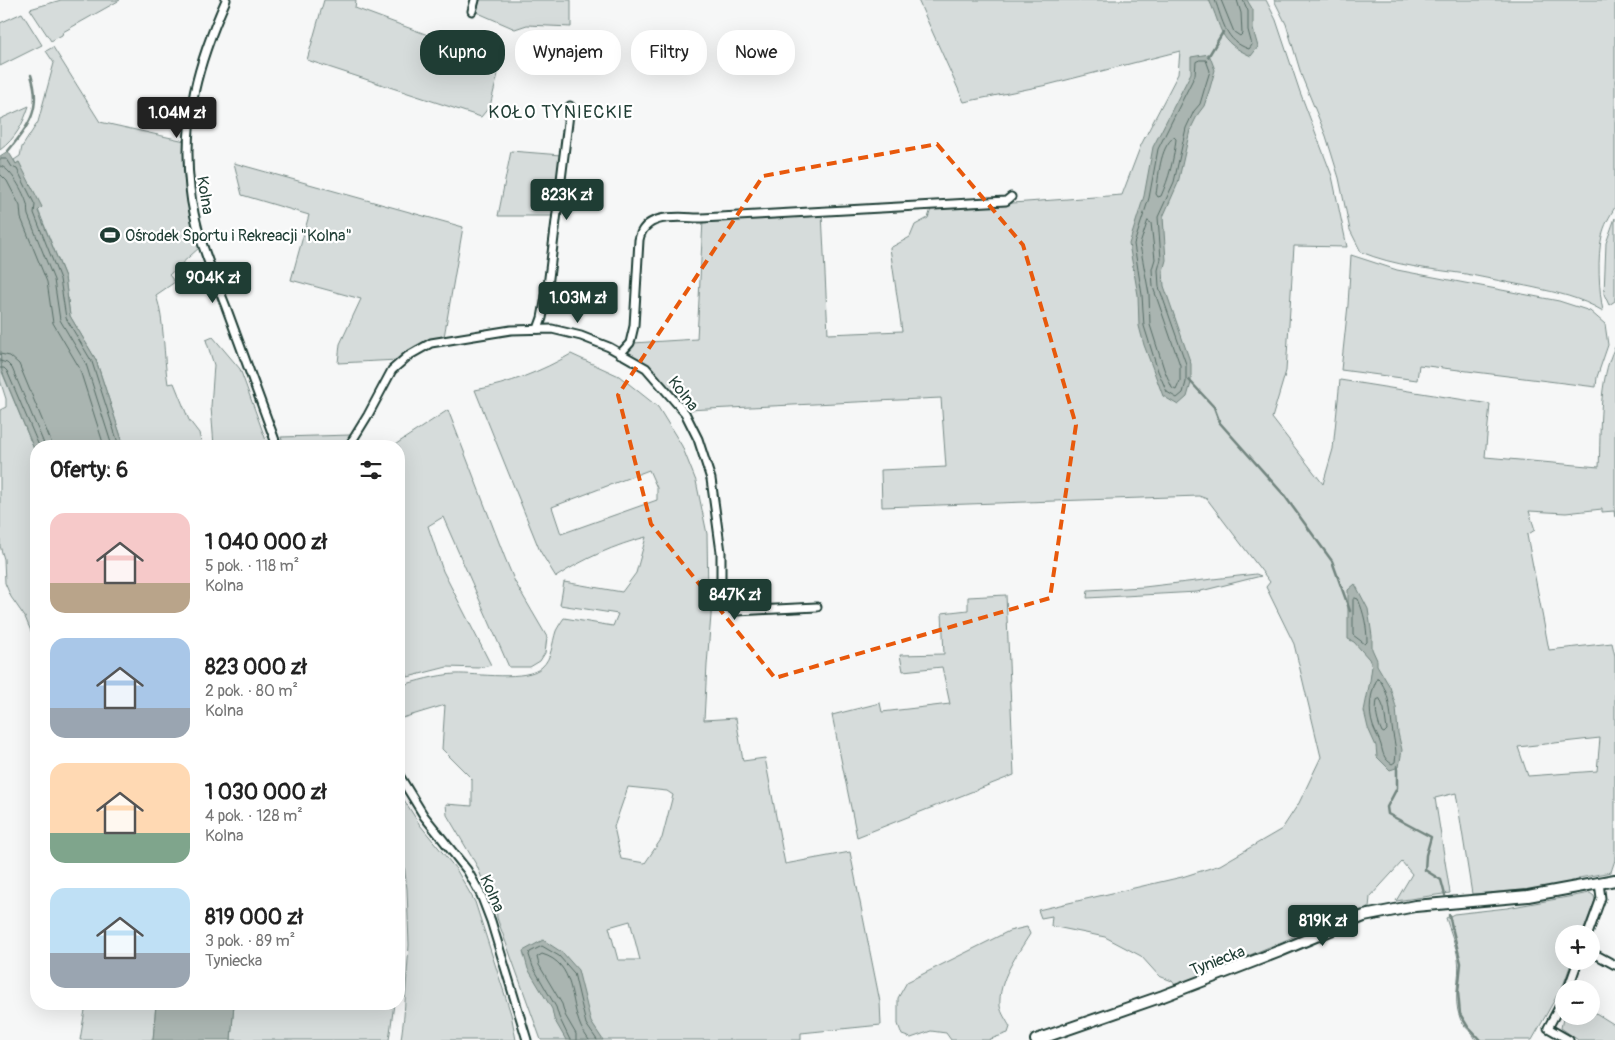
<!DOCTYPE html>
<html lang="pl">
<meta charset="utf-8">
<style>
:root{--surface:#fff;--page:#f2f2f2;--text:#222;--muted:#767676;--accent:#1f3d34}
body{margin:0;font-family:Pangolin,sans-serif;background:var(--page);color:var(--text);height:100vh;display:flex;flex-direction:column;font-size:19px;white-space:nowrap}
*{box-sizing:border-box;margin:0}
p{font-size:16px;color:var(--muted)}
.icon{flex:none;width:28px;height:28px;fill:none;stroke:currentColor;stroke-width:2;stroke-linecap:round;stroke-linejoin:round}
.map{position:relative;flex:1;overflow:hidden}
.sheet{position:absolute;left:30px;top:440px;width:375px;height:570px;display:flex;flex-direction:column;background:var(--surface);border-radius:20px;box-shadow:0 5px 20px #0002}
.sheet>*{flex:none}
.guide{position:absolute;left:420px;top:30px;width:475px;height:45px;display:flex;gap:10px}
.fabs{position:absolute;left:1555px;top:925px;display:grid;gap:10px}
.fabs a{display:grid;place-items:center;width:45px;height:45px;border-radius:50%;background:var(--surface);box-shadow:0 5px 20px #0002;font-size:25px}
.price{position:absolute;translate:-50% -42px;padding:0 11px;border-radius:5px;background:var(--accent);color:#fff;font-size:16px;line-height:32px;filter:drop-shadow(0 1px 2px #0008)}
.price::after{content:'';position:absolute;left:50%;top:30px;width:15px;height:11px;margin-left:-8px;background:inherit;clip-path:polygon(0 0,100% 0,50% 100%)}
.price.on{background:#222;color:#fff}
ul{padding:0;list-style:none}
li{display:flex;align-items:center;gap:15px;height:125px;padding:0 20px}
li span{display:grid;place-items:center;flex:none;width:140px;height:100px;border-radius:15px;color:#555}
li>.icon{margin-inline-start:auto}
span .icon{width:60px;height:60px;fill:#fffc;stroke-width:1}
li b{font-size:21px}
h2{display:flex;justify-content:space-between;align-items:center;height:60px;padding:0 20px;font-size:21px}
.pill{padding:0 18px;border-radius:20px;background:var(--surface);box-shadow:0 5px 20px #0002;font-size:18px;line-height:45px}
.pill.on{background:var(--accent);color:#fff}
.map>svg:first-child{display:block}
.green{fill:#d6dcdb;stroke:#7a8c88;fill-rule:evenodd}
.water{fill:#aab5b1;stroke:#72857f}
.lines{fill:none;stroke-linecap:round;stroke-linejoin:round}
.shore{stroke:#576d66;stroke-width:1}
.stream{stroke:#72857f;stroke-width:2.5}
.street-casing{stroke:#1f3d34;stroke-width:11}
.secondary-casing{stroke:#1f3d34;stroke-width:14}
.street{stroke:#fff;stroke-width:7}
.secondary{stroke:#fff;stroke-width:10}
.marked{fill:none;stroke:#e8590c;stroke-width:4;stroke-dasharray:10 6;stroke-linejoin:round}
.labels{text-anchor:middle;stroke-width:4.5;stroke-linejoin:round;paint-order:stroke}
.street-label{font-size:16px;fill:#1f3d34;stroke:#fff}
.poi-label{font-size:16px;fill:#1f3d34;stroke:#fff;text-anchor:start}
.neighbourhood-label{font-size:18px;letter-spacing:1px;fill:#1f3d34;stroke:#fff}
</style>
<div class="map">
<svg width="1615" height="1040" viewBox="0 0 1615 1040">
<rect width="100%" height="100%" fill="#f6f7f7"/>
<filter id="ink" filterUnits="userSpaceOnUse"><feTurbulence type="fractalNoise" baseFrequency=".02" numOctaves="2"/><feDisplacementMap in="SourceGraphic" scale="10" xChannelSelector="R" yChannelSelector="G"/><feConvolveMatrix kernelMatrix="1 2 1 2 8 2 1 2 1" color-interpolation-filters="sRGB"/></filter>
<g filter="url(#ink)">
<!-- green -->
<g class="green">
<polygon points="61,0 120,0 63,32 62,35 51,41 30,9"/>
<polygon points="324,0 356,0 355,8 501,62 490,106 481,117 307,60"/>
<polygon points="480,0 571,0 571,27 527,25 515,29 476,12"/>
<path d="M918 0H1266L1276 20 1300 92 1332 176 1347 247 1294 246 1286 371 1272 418 1323 484 1333 449 1340 380 1490 404 1485 457 1599 467C1601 431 1598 380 1615 347V517L1614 511 1602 512V509L1566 513 1529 511 1535 530 1527 535 1549 650 1612 643 1615 656V860L1611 872 1579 878V881L1530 890 1472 894 1456 793 1435 798 1450 893 1396 901 1412 874 1402 862 1370 897 1369 908 1336 919 1176 986 1172 981 1159 976 1141 956 1105 937 1051 926 1052 916 1041 918 1038 910 1182 877 1220 865 1282 829 1299 803 1321 757 1294 644 1266 587 1270 582 1207 499 1199 496 882 507 881 470 946 467 941 398 687 410 675 396 627 352 633 343 697 339 703 220 822 213 828 334 902 331 890 248 910 237 915 225 928 218 931 209 1122 195 1141 145 1178 74 1180 51 1047 85 964 102ZM1600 738 1597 771 1528 776 1518 747Z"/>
<path d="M1274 0H1615V207C1610 216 1604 225 1602 236 1597 256 1599 291 1603 311 1579 297 1558 293 1531 287 1509 283 1488 278 1466 274 1431 269 1395 266 1361 252L1350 230 1339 178 1326 136 1302 77 1286 24Z"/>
<polygon points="22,13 42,45 0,66 0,23"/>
<path d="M53 47 100 122 185 141 200 247 169 275 175 282 156 295C165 322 163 355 168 384L174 383 189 420 199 433 202 446H124L96 360 70 316 65 277 19 162 16 164 14 160 20 156 22 147 38 122 54 63 46 51Z"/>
<path d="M29 106C23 124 16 138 0 150V119Z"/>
<polygon points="511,151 561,155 553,216 498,216"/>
<polygon points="234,163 463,227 444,337 415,346 398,360 338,363 340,344 361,299 291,280 309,215 242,195"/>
<polygon points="1615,218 1615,301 1609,305 1604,294 1606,243"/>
<polygon points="1351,255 1397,270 1559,301 1590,311 1605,324 1608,345 1597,377 1596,387 1419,365 1417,380 1341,370 1348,305"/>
<polygon points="213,337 240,369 268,446 214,446 211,407 214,365 206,340"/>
<polygon points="0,351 2,372 34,449 36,459 36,661 33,636 25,617 11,597 5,583 4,559 0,546 0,410 6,407 6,399 0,380"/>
<path d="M571 354 619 376 658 407 682 446 696 481 707 534 708 598 712 603 707 665 704 720 736 718 743 761 765 758 785 864 850 852 880 1002 881 1025 801 1033V1040H541L497 918 496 905 491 900 477 866 447 815 446 804 472 806V779L442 749 445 705 399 719V686C417 681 436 675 455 674 476 673 527 682 542 667 552 658 552 643 556 631 558 627 561 622 564 618L613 626 618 614 560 605 564 582 622 592 636 573 646 537C617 544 581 560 556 577L540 551 475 390C509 384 542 371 571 354ZM649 470 657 488V500L561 534 552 507ZM628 787 667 791 673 795 662 838 645 863 621 859 614 827ZM630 921 640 960H618L609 927Z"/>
<polygon points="448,410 505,558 515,582 547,637 545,653 540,661 530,667 509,667 443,517 428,526 443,571 491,665 479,668 447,667 408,677 399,652 399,446 393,446"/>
<polygon points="351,435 344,446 284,446 281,437"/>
<polygon points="1256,574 1261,576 1197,592 1087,598 1088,590 1144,587"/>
<polygon points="1006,595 1014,775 857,837 832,715 880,703 882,712 950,704 942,667 903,671 900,655 944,654 942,613 968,610 968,597"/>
<polygon points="399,792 420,825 456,869 475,902 511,1014 516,1040 401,1040 404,1016 409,945 407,889 399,824"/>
<path d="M1590 893 1594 896 1595 900 1582 934H1564V961H1572L1564 983 1532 1040H1476C1472 1031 1463 1027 1460 1018 1452 997 1461 978 1458 959 1456 945 1450 931 1446 918L1454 914 1507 908Z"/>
<path d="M1027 927 1030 934C1017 955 998 980 1000 1006 1001 1013 1007 1021 1010 1027L1008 1033 988 1040H951L946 1033 931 1031 911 1038 902 1035 898 1024V998L907 982 1009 931Z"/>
<polygon points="86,1004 156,1004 153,1040 80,1040"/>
<polygon points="234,1004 394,1004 389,1040 231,1040"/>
<polygon points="1591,1010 1615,1025 1615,1040 1578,1040 1561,1028 1564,1014 1564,1016 1591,1016"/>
</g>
<!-- water -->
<g class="water">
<path d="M1209 0H1247L1253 10V29L1258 47 1251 56C1217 41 1223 29 1209 0Z"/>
<polygon points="1209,54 1215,70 1210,88 1204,106 1198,114 1190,130 1178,183 1163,217 1166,260 1163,271 1164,286 1191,364 1191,383 1187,397 1178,405 1163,396 1144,345 1139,326 1138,295 1129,244 1144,196 1153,147 1191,73 1191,57"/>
<polygon points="8,151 16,164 19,162 42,207 38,211 65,277 70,316 96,360 124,446 36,446 36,459 34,449 2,371 0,351 0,156"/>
<polygon points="1355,584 1368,609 1372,636 1372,649 1377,660 1377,665 1390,687 1396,707 1398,733 1402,750 1399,767 1390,770 1377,757 1376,746 1368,728 1364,711 1370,681 1372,666 1369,659 1354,642 1348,639 1348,590"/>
<polygon points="543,940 563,953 578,970 591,1022 603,1040 566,1040 554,1019 552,1009 528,969 523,951"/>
<polygon points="156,1004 234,1004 231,1040 153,1040"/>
</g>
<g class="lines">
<!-- shore -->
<g class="shore">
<path d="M1215 0C1223 21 1225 41 1249 49L1252 45 1248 30V11L1243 0"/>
<polyline points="1221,0 1234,32 1240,36 1242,34 1241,13 1237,0"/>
<polygon points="1200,60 1206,60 1210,71 1205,87 1200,104 1194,111 1186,128 1174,182 1158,217 1161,259 1158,270 1159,287 1186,364 1186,382 1183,393 1177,398 1167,392 1158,371 1144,326 1142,295 1134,244 1149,198 1158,149 1195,75 1196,62"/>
<path d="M1174 137 1176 139C1174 159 1169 178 1161 196L1158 197 1156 194C1159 177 1159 148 1174 137Z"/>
<polyline points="0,159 7,159 12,167 17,169 35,205 34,213 60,279 66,318 92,362 119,446"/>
<path d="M0 166C10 167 24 193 27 204 28 207 27 211 28 215L54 280 60 320 86 364 112 446"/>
<polyline points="0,174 7,181 20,206 21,218 47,282 53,323 79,367 104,446"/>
<polygon points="1148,221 1151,223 1155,259 1152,269 1153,287 1180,365 1180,381 1176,390 1172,388 1164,369 1150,325 1149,294 1140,245"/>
<polyline points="0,354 10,356 19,364 53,446"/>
<polyline points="0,361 7,363 12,368 45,446"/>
<polyline points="0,368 4,368 7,371 39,446"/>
<path d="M1355 598 1358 599C1364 613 1367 627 1367 642L1365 644 1353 635V600Z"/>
<path d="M1377 679 1380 680C1391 697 1390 715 1393 734 1395 746 1397 750 1395 762L1392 764C1384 759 1383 754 1381 745 1379 738 1375 732 1373 726 1368 711 1370 693 1377 679Z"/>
<path d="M1380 699 1384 709 1387 730 1384 733 1382 732C1377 721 1375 712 1377 700Z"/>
<polyline points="570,1040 559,1017 556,1007 533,967 529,955 530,952 542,946 559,956 574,973 586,1024 597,1040"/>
<path d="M576 1040V1034L565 1015 562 1004 539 965 537 957 542 954C576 964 569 1000 581 1027 583 1031 586 1036 589 1040"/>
</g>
<!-- stream -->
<g class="stream">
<polyline points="1208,57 1223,32"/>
<path d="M8 151C29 126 42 109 31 75"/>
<polyline points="1189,380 1214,407 1220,423 1284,495 1332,561 1350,611"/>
<polyline points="1397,766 1397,788 1387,807 1388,814 1431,837 1426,855 1425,870 1441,880 1445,895"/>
<polyline points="1449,915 1461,963 1458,992 1460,1014 1468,1027 1480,1040"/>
</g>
<defs>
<g id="street">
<path d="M226 0C198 63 182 118 190 188 194 229 211 269 226 307 243 353 260 400 277 446"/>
<polyline points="472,11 475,0"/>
<polyline points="538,329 542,318 548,286 570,106"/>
<path d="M620 354 630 343 634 326 639 240C644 211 681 218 702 218L1006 201 1011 197"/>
<polyline points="349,446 368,415 392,370 408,356 431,343 511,330 552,329 581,336 609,347 646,368 685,413 698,439 711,479 721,552 721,596 725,606 737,611 817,607"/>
<polyline points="399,775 424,816 467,870 481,895 491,921 527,1040"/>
<polyline points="1588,934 1601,898 1599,883"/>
<polyline points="1591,952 1615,965"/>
<polyline points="1568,989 1578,961"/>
<polyline points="1564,998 1548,1028 1569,1040"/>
</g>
<polyline id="secondary" points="1036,1040 1163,996 1280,951 1364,916 1415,906 1528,896 1615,880"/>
</defs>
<!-- street casing -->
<use href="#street" class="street-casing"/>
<!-- secondary casing -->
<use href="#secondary" class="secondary-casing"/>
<!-- street -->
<use href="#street" class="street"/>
<!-- secondary -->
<use href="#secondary" class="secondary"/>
</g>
</g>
<!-- marked area -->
<path class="marked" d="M937 144 1023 245 1076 425 1050 598 775 678 651 524 618 395 763 176Z"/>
<!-- icons -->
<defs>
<symbol id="stadium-bare" viewBox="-9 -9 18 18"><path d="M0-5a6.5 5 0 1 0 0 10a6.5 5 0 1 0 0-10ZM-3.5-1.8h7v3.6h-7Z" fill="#1f3d34" stroke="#fff" stroke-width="2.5" paint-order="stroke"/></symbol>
</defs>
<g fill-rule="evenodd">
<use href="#stadium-bare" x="96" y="221" width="28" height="28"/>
</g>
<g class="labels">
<!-- street labels -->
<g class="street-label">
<text transform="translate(206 195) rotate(81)" y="6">Kolna</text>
<text transform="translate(684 393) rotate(52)" y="6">Kolna</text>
<text transform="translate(493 893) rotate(66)" y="6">Kolna</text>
<text transform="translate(1217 960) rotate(-21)" y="6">Tyniecka</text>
</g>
<!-- poi labels -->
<g class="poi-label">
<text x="125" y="241">Ośrodek Sportu i Rekreacji "Kolna"</text>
</g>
<!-- neighbourhood labels -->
<g class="neighbourhood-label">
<text x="561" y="118">KOŁO TYNIECKIE</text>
</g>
</g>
</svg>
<div class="fabs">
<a>+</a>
<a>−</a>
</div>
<b class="price on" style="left:177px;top:139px">1.04M zł</b>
<b class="price" style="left:567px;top:221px">823K zł</b>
<b class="price" style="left:213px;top:304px">904K zł</b>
<b class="price" style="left:578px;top:324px">1.03M zł</b>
<b class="price" style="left:735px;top:621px">847K zł</b>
<b class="price" style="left:1323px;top:947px">819K zł</b>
<div class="guide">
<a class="pill on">Kupno</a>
<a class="pill">Wynajem</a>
<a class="pill">Filtry</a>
<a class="pill">Nowe</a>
</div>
<section class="sheet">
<h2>Oferty: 6<svg class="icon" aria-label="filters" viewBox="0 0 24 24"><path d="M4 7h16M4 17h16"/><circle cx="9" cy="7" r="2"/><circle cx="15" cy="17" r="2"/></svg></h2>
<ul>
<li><span style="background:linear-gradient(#f6c9c9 70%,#b9a48a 0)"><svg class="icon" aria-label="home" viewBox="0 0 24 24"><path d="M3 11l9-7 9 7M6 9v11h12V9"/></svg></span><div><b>1 040 000 zł</b><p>5 pok. · 118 m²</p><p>Kolna</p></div></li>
<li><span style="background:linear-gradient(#a9c7e8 70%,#9aa5b1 0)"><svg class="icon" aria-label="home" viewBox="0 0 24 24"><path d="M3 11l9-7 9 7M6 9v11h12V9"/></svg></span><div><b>823 000 zł</b><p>2 pok. · 80 m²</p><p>Kolna</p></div></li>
<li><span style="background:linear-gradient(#ffd9b3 70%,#7fa58c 0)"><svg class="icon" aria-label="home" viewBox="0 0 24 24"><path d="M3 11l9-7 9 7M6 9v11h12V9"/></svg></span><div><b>1 030 000 zł</b><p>4 pok. · 128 m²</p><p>Kolna</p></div></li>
<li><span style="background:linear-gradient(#bfe0f5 65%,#9aa5b1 0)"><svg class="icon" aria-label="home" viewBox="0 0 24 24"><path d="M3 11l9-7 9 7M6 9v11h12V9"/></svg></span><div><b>819 000 zł</b><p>3 pok. · 89 m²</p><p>Tyniecka</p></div></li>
</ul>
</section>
</div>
